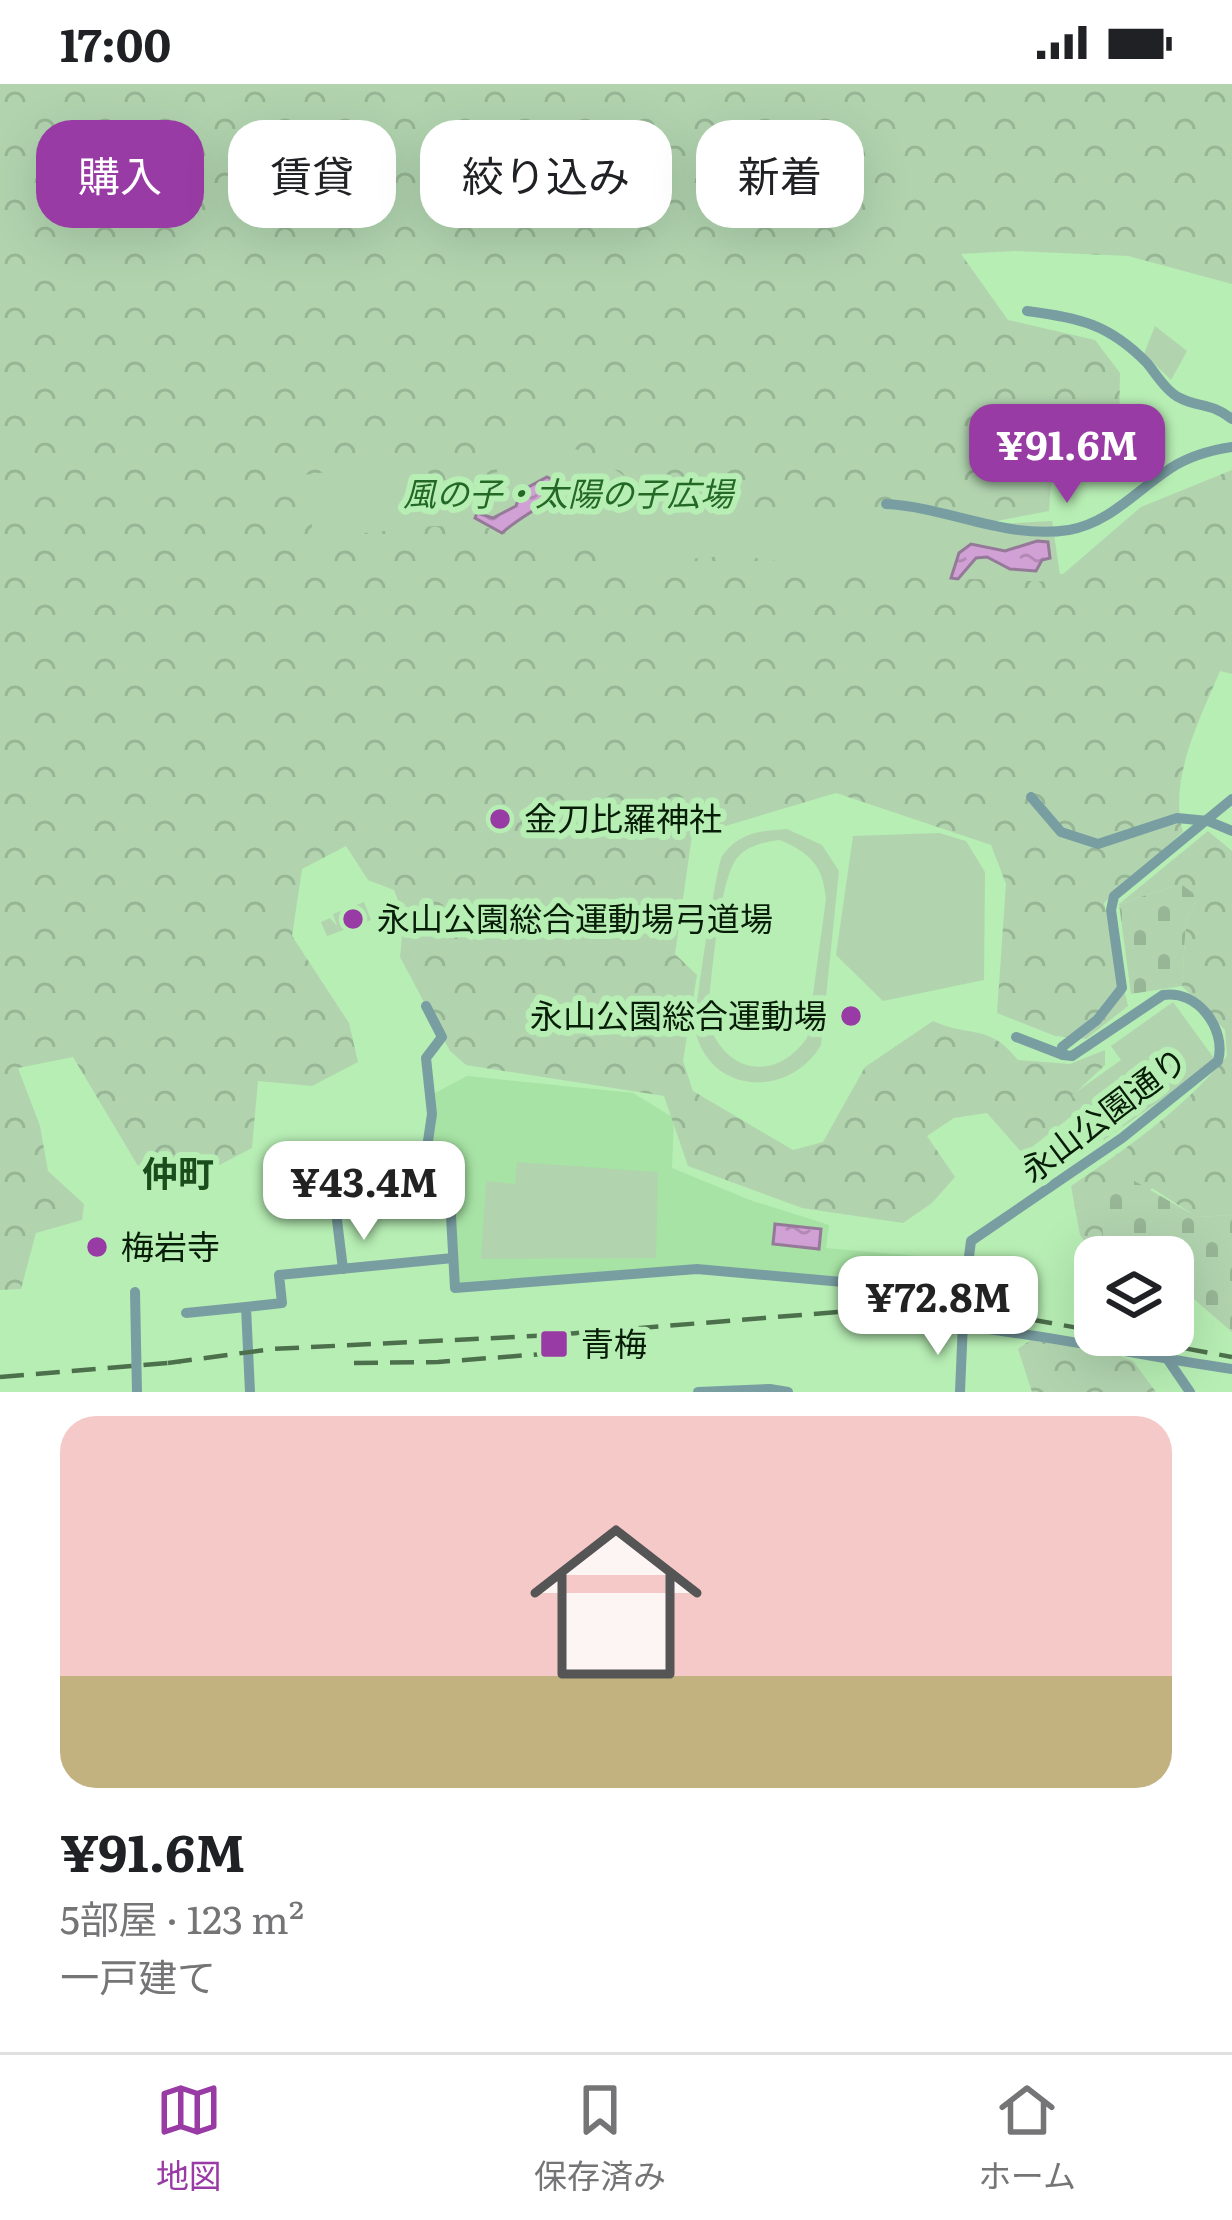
<!DOCTYPE html>
<html lang="ja">
<meta charset="utf-8">
<style>
:root{--surface:#fff;--page:#f2f2f2;--text:#202124;--muted:#757577;--line:#e0e0e0;--accent:#993ba4}
body{margin:0;font-family:Literata,"Noto Sans JP",serif;background:var(--page);color:var(--text);height:100vh;display:flex;flex-direction:column;font-size:45px;white-space:nowrap}
*{box-sizing:border-box;margin:0}
p{font-size:39px;color:var(--muted)}
.icon{flex:none;width:66px;height:66px;fill:none;stroke:currentColor;stroke-width:2;stroke-linecap:round;stroke-linejoin:round}
.map{position:relative;height:1308px;overflow:hidden}
.panel{display:flex;flex-direction:column;background:var(--surface);flex:1}
.panel>*{flex:none}
.banner{position:absolute;left:36px;top:36px;width:1161px;height:108px;display:flex;gap:24px}
.fabs{position:absolute;left:1074px;top:1152px;display:grid;gap:24px}
.fabs a{display:grid;place-items:center;width:120px;height:120px;border-radius:24px;background:var(--surface);box-shadow:0 12px 48px #0002;font-size:60px}
.price{position:absolute;translate:-50% -102px;padding:0 27px;border-radius:24px;background:#fff;color:#222;font-size:39px;line-height:78px;filter:drop-shadow(0 3px 6px #0008)}
.price::after{content:'';position:absolute;left:50%;top:72px;width:36px;height:27px;margin-left:-18px;background:inherit;clip-path:polygon(0 0,100% 0,50% 100%)}
.price.active{background:var(--accent);color:#fff}
ul{padding:0;list-style:none}
li{display:grid;align-content:center;gap:24px;height:636px;padding:0 60px}
li span{display:grid;place-items:center;height:372px;border-radius:36px;color:#555}
li>.icon{margin-inline-start:auto}
span .icon{width:216px;height:216px;fill:#fffc;stroke-width:1}
li b{font-size:51px}
.tag{padding:0 42px;border-radius:36px;background:var(--surface);box-shadow:0 12px 48px #0002;font-size:42px;line-height:108px}
.tag.active{background:var(--accent);color:#fff}
.status{display:flex;justify-content:space-between;align-items:center;height:84px;padding:0 60px;background:var(--surface);direction:ltr}
.status svg{height:33px;fill:currentColor}
.tabs{display:flex;justify-content:space-around;align-items:center;height:168px;border-top:3px solid var(--line);background:var(--surface);font-size:33px;color:var(--muted)}
.tabs a{display:grid;justify-items:center;gap:6px}
.tabs .active{color:var(--accent)}
.map>svg:first-child{display:block}
.built{fill:#a7e3a4}
.forest{fill:url(#forest-crowns)}
.cemetery{fill:url(#cemetery-stones)}
.green{fill:#b1d4af;fill-rule:evenodd}
.water{fill:url(#water-ripples);stroke:#957998;stroke-width:3}
.lines{fill:none;stroke-linecap:round;stroke-linejoin:round}
.minor{stroke:#799ea2;stroke-width:10}
.rail{stroke:#4d704c;stroke-width:4.5;stroke-dasharray:24 12;stroke-linecap:butt}
.minor-bridge{stroke:#799ea2;stroke-width:10}
.poi-dot{fill:#993ba4;stroke:#b7eeb4;stroke-width:4.5}
.labels{text-anchor:middle;stroke-width:12;stroke-linejoin:round;paint-order:stroke}
.park-label{font-size:33px;font-style:italic;fill:#236825;stroke:#b7eeb4}
.poi-label{font-size:33px;fill:#081d08;stroke:#b7eeb4;text-anchor:start}
.street-label{font-size:33px;fill:#081d08;stroke:#b7eeb4}
.neighbourhood-label{font-size:36px;font-weight:bold;fill:#1a4d1b;stroke:#b7eeb4}
</style>
<div class="status"><b>17:00</b><svg viewBox="0 0 49 12"><path d="M0 12V9h3v3zM5 12V6h3v6zM10 12V3h3v9zM15 12V0h3v12zM26 1h20v11H26zM47 4h2v5h-2z"/></svg></div>
<div class="map">
<svg width="1232" height="1308" viewBox="0 0 1232 1308">
<defs>
<pattern id="forest-crowns" width="20" height="18" patternUnits="userSpaceOnUse" patternTransform="scale(3)"><rect width="20" height="18" fill="#b1d4af"/><path d="M2 6a3 3 0 1 1 6 0M12 15a3 3 0 1 1 6 0" fill="none" stroke="#97b695"/></pattern>
<pattern id="cemetery-stones" width="16" height="16" patternUnits="userSpaceOnUse" patternTransform="scale(3)"><rect width="16" height="16" fill="#b1d4af"/><path d="M2 7V4a2 2 0 0 1 4 0v3zM10 15v-3a2 2 0 0 1 4 0v3z" fill="#97b695"/></pattern>
<pattern id="water-ripples" width="26" height="14" patternUnits="userSpaceOnUse" patternTransform="scale(3)"><rect width="26" height="14" fill="#d1a0d5"/><path d="M2 4q2-2 4 0t4 0M15 11q2-2 4 0t4 0" fill="none" stroke="#b289b5"/></pattern>
</defs>
<rect width="100%" height="100%" fill="#b7eeb4"/>
<!-- built -->
<polygon class="built" points="467,992 633,1009 674,1034 672,1084 750,1116 829,1141 826,1164 918,1172 911,1201 698,1180 455,1204 450,1114 428,1057 435,1009"/>
<!-- forest -->
<g class="forest">
<path d="M0 0H1232V200L1128 172 1015 167 961 170 1008 236 1095 256 1120 289 1119 346 1051 400 1049 427 981 440 733 458 881 492 1063 490 1141 423 1232 386V590L1220 587C1200 635 1168 695 1183 748L1104 819 1128 922 1086 955 1055 952 997 929 1006 800 991 761 836 709 692 752 675 870 697 891 683 977 693 1007 793 1066 823 1058 865 983 933 937C970 954 989 939 1018 976L1070 980 1105 966V981L1073 1011 1082 1024 1023 1070 987 1029 954 1034 927 1052 955 1093 932 1119 903 1139 802 1124 688 1082 664 1012 466 981 450 967 400 873 404 832 394 806 368 796 346 762 302 785 292 852 349 939 358 978 312 1002 258 997 252 1064 179 1102 144 1092 73 973 18 984 40 1042 48 1087 84 1120 82 1136 36 1149 21 1205 0 1206Z"/>
<path d="M1208 747 1232 767V1131L1197 1133 1152 1104 1104 1162 1115 1173H1097L1080 1151 1071 1102C1129 1063 1183 1025 1227 972L1225 946 1182 902 1186 837 1196 818 1181 800 1119 820Z"/>
<polygon points="1042,1248 1088,1259 1133,1277 1156,1308 1032,1308 1018,1265"/>
</g>
<!-- cemetery -->
<g class="cemetery">
<polygon points="1181,800 1193,809 1196,818 1186,837 1182,902 1131,910 1119,820"/>
<polygon points="1131,1095 1197,1133 1232,1131 1232,1248 1173,1197 1173,1173 1115,1173 1104,1163 1100,1118 1113,1098"/>
</g>
<!-- green -->
<g class="green">
<polygon points="1155,242 1187,267 1171,296 1144,270"/>
<polygon points="513,350 591,369 649,409 715,430 876,423 981,441 1052,437 1061,498 881,492 734,471 625,481 534,446 435,442 314,454 303,391 407,378 469,409 493,397"/>
<path d="M787 745 822 761 839 787 821 961C790 1014 710 1012 695 946 693 934 717 779 722 772 740 748 759 747 787 745ZM780 756C810 769 823 781 826 815L807 954C774 1001 721 988 707 933 712 898 718 799 737 774 748 761 765 758 780 756Z"/>
<polygon points="939,749 966,757 985,788 984,896 883,917 836,871 853,752"/>
<polygon points="364,818 371,836 327,852 321,838 330,834 337,842 333,830"/>
<polygon points="1173,918 1216,977 1104,1056 1072,1011 1121,976 1111,962"/>
<polygon points="517,1078 658,1088 656,1174 481,1175 486,1097 515,1100"/>
</g>
<!-- water -->
<g class="water">
<path d="M547 393 566 402 561 416H547C537 426 517 435 502 449L475 434 477 429 493 434 516 422 521 407Z"/>
<polygon points="1037,457 1048,458 1050,474 1042,476 1036,487 1010,485 987,473 976,474 958,495 951,494 959,469 971,460 1005,467"/>
<polygon points="775,1140 821,1145 819,1165 773,1160"/>
</g>
<g class="lines">
<!-- minor -->
<g class="minor">
<path d="M1027 227C1080 234 1109 240 1147 279 1156 290 1167 308 1180 314 1199 324 1210 318 1232 335"/>
<path d="M886 420C948 423 1006 456 1069 446 1110 439 1138 405 1171 384 1188 373 1212 366 1232 363"/>
<polyline points="1031,713 1061,748 1098,760 1177,734 1208,737 1232,747"/>
<polyline points="426,922 442,953 426,974 432,1030 428,1057 450,1114 455,1204 697,1185 965,1209"/>
<polyline points="1016,953 1063,971"/>
<polyline points="330,1079 343,1185"/>
<polyline points="135,1208 137,1308"/>
<path d="M964 1211 971 1157 1122 1054 1218 977C1227 945 1197 905 1163 911L1072 972 1063 971 1062 963 1097 936 1122 904 1111 826 1114 812 1232 715"/>
<polyline points="186,1229 246,1223"/>
<path d="M963 1242C1054 1252 1142 1272 1232 1285"/>
<polyline points="1168,1276 1190,1308"/>
<polyline points="250,1308 246,1223 282,1219 279,1191 453,1174"/>
<polyline points="698,1308 770,1305 788,1308"/>
<polyline points="960,1308 963,1238"/>
</g>
<!-- rail -->
<g class="rail">
<polyline points="1113,1251 1232,1273"/>
<polyline points="168,1279 272,1265 554,1251 924,1221 967,1224 1095,1247"/>
<polyline points="354,1279 438,1278 569,1268"/>
<polyline points="0,1293 180,1278"/>
</g>
<!-- minor-bridge -->
<polyline class="minor-bridge" points="963,1238 964,1211"/>
</g>
<!-- markers -->
<g class="poi-dot">
<circle cx="500" cy="735" r="12"/>
<circle cx="353" cy="835" r="12"/>
<circle cx="851" cy="932" r="12"/>
<circle cx="97" cy="1163" r="12"/>
<rect x="539" y="1245" width="30" height="30" rx="6"/>
</g>
<g class="labels">
<!-- park labels -->
<g class="park-label">
<text x="568" y="422">風の子・太陽の子広場</text>
</g>
<!-- poi labels -->
<g class="poi-label">
<text x="524" y="747">金刀比羅神社</text>
<text x="377" y="847">永山公園総合運動場弓道場</text>
<text x="827" y="944" text-anchor="end">永山公園総合運動場</text>
<text x="121" y="1175">梅岩寺</text>
<text x="581" y="1272">青梅</text>
</g>
<!-- street labels -->
<g class="street-label">
<text transform="translate(1104 1031) rotate(-37)" y="12">永山公園通り</text>
</g>
<!-- neighbourhood labels -->
<g class="neighbourhood-label">
<text x="178" y="1103">仲町</text>
</g>
</g>
</svg>
<div class="fabs">
<a><svg class="icon" aria-label="layers" viewBox="0 0 24 24"><path d="M12 4l9 5-9 5-9-5zM3 14l9 5 9-5"/></svg></a>
</div>
<b class="price active" style="left:1067px;top:422px">¥91.6M</b>
<b class="price" style="left:364px;top:1159px">¥43.4M</b>
<b class="price" style="left:938px;top:1274px">¥72.8M</b>
<div class="banner">
<a class="tag active">購入</a>
<a class="tag">賃貸</a>
<a class="tag">絞り込み</a>
<a class="tag">新着</a>
</div>
</div>
<section class="panel">
<ul>
<li><span style="background:linear-gradient(#f6c9c9 70%,#c2b280 0)"><svg class="icon" aria-label="home" viewBox="0 0 24 24"><path d="M3 11l9-7 9 7M6 9v11h12V9"/></svg></span><div><b>¥91.6M</b><p>5部屋 · 123 m²</p><p>一戸建て</p></div></li>
</ul>
</section>
<nav class="tabs">
<a class="active"><svg class="icon" aria-label="map" viewBox="0 0 24 24"><path d="M3 6l6-2 6 2 6-2v14l-6 2-6-2-6 2zM9 4v14M15 6v14"/></svg>地図</a>
<a><svg class="icon" aria-label="saved" viewBox="0 0 24 24"><path d="M7 4h10v16l-5-4-5 4z"/></svg>保存済み</a>
<a><svg class="icon" aria-label="home" viewBox="0 0 24 24"><path d="M3 11l9-7 9 7M6 9v11h12V9"/></svg>ホーム</a>
</nav>
